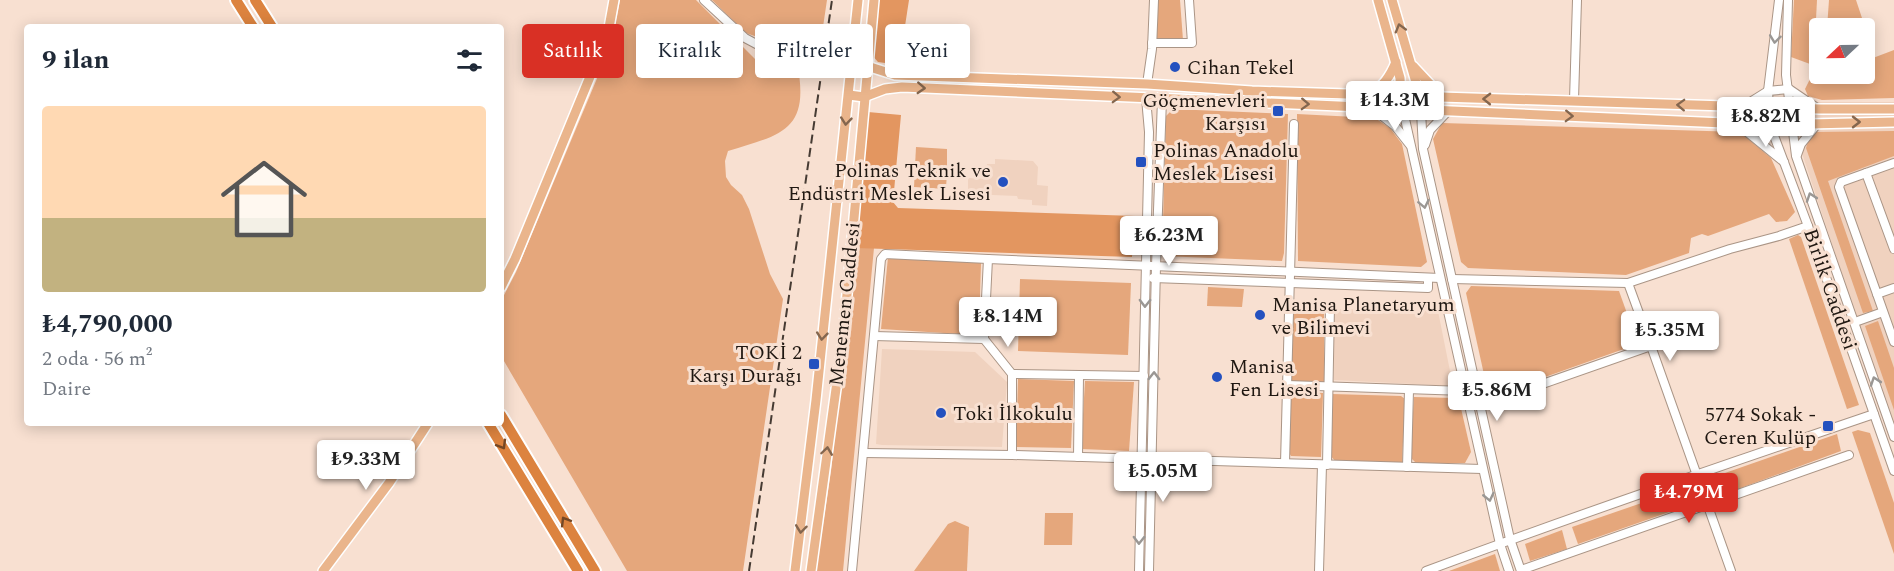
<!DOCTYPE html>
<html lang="tr">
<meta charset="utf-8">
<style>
:root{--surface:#fff;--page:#f6f6f7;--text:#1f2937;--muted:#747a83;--accent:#d93025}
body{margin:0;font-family:Spectral,serif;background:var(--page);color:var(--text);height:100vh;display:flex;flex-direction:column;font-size:22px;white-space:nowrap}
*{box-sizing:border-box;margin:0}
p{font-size:20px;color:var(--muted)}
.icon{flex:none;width:33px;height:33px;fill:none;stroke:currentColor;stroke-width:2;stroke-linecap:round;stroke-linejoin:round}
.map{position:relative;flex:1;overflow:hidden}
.sheet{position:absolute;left:24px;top:24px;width:480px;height:402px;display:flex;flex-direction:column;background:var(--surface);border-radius:6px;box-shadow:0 3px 15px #0003}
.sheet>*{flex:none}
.hud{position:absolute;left:522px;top:24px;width:570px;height:54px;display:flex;gap:12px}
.needle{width:39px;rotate:248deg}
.fabs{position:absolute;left:1809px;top:18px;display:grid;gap:12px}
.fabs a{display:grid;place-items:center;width:66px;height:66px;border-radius:6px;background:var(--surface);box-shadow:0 3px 15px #0003;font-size:30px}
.price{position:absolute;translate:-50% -51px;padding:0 14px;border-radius:6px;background:#fff;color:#222;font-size:20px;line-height:39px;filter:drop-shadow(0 2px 3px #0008)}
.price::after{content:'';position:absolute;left:50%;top:36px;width:18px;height:14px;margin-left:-9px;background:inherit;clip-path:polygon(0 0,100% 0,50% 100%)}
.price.current{background:var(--accent);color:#fff}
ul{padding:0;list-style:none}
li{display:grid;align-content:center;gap:12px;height:318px;padding:0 18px}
li span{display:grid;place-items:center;height:186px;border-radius:6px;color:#555}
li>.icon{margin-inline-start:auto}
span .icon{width:108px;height:108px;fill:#fffc;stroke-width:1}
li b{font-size:26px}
h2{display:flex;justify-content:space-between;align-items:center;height:72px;padding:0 18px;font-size:26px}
.tag{padding:0 21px;border-radius:6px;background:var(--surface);box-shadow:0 3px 15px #0003;font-size:21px;line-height:54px}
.tag.current{background:var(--accent);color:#fff}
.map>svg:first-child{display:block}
.built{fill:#f0d2bf}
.green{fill:#e5a77c}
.forest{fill:#e39660}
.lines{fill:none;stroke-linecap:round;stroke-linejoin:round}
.minor-casing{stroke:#aa9586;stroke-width:10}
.major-casing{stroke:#fff;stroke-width:12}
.highway-casing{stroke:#fff;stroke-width:14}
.minor{stroke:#fff;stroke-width:8}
.major{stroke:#eab58c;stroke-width:9}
.highway{stroke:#dc833f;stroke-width:10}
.rail{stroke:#463b33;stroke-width:2;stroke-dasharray:9 4.5;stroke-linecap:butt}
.oneway{stroke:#84664e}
.oneway2{stroke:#9a9794}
.oneway3{stroke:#744826}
.poi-dot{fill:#2451bf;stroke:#f8e0d1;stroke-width:2}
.labels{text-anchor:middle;stroke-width:6;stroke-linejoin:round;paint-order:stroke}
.poi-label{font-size:20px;fill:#1f1711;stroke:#f8e0d1;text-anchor:start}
.street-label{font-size:20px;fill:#1f1711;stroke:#f8e0d1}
</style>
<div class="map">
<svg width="1894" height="571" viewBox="0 0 1894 571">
<rect width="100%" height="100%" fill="#f8e0d1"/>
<!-- built -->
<g class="built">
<polygon points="1804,102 1894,102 1894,432 1798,141"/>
<polygon points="995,159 1033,161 1038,167 1037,185 1048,186 1047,206 1032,205 1032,200 1018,199 1017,196 968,194 968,178 986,179 987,164 995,164"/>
<polygon points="1334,309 1438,311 1453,386 1334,380"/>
<polygon points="882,349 975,352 1007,382 1002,447 882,445 876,444"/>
</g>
<!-- green -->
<g class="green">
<path d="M620 0H696L757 61 783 57 797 62C810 129 785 134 728 151L725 161 726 177 731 185 742 195 749 209 770 274 783 299 743 571H627L501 356V301L516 272 611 45Z"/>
<polygon points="712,0 827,0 820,47 812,41 763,39 746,33"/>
<polygon points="1157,0 1180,0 1183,40 1155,40"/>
<polygon points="1794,0 1817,0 1814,58 1810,64 1791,57"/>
<polygon points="1829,0 1856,0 1869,39 1865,43 1864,28 1827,28"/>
<polygon points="1894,50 1894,98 1822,100 1808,96 1805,89 1810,79 1827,74 1864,74 1865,61"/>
<polygon points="1173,109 1288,114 1284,253 1282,261 1162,256 1166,116"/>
<polygon points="1297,114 1375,118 1390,128 1402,144 1427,262 1421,267 1298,261"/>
<polygon points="1442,123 1740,132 1771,158 1795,212 1787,221 1776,222 1769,214 1708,236 1702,234 1691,238 1689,253 1626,275 1468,268 1461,262 1433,139"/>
<polygon points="1894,131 1894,156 1828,181 1873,311 1863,313 1806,148 1809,139 1816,132"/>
<polygon points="916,147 947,149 947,167 915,166"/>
<polygon points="915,169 947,170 946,189 914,187"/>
<polygon points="1798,235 1801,237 1859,405 1847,409 1789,239"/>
<polygon points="855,248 874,248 843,571 816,571 831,471"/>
<polygon points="888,257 981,263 979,330 975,335 881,329"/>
<polygon points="1020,279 1131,283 1128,355 1018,351"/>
<polygon points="1471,286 1619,291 1638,344 1500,393 1487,388 1466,293"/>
<polygon points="1208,287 1244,289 1242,307 1207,306"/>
<polygon points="1294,301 1324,302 1324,382 1291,381"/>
<polygon points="1878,321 1894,368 1894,410 1865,326"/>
<polygon points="1018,379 1074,381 1071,448 1016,447"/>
<polygon points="1085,381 1134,382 1129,451 1081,449"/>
<polygon points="1289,391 1323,393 1321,457 1291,456 1288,451"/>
<polygon points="1332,394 1401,396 1405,399 1402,463 1336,462 1329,454"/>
<polygon points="1414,397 1453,398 1460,404 1471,452 1465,463 1416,463 1410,457"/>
<polygon points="1858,430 1870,433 1894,503 1894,554 1852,432"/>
<polygon points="1837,434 1841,451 1711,499 1705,480"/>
<polygon points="1688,487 1695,503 1578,544 1572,527"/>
<polygon points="1045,513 1073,513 1072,545 1044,545"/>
<polygon points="955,521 969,527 967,571 914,571 948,524"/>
<polygon points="1562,530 1567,549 1530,561 1525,544"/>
<polygon points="1495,554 1500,571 1449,571"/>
</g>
<!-- forest -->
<g class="forest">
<polygon points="874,0 909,0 899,65 878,62 871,54"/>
<polygon points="868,112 901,115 893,202 898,208 1135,216 1132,257 855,248"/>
</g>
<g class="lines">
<defs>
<g id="minor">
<polyline points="704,0 745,38 760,46 802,53"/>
<polyline points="1779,0 1768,91 1770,125 1808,226 1894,471"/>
<polyline points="1788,0 1786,75 1796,156 1894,437"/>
<polyline points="1152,43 1192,43 1189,0"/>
<polyline points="1147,84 1152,49 1154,0"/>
<polyline points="1789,89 1817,108"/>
<polyline points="1768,91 1789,89"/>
<polyline points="1574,100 1577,0"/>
<polyline points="1744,106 1768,91"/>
<polyline points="1372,108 1395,126 1410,145"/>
<polyline points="1403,110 1500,544 1509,571"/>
<polyline points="1421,111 1423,149 1510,539 1521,571"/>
<polyline points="1736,123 1784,162"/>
<polyline points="1425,145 1430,130 1448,111"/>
<polyline points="1797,155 1801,144 1818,123"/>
<polyline points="1894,163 1841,182 1839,187 1877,294 1894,288"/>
<polyline points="1866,173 1894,249"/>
<polyline points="1153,278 1428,288 1428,278"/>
<polyline points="1452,279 1628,283"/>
<polyline points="1877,294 1894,342"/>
<polyline points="1855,322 1883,312"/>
<polyline points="874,336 984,339 1012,374 1144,376"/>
<polyline points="984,339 988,259 1440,278"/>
<polyline points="1651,346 1628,283 1730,249 1779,236 1808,226"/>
<polyline points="1287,385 1465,391 1479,402 1488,403 1651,346 1731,571"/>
<polyline points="864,453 1012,455 1482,469"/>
<polyline points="1012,455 1012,374"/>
<polyline points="1078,457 1079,376"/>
<polyline points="1285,463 1294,124"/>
<polyline points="1327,465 1330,306"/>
<polyline points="1407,467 1409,390"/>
<polyline points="1521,570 1849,455"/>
<polyline points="852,571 881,259 885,254 988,259"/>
<polyline points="1139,571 1149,132 1146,98"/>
<polyline points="1149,571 1156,266 1162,99"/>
<polyline points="1319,571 1322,465"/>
<path d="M1426 571C1574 516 1724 465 1874 414"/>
</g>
<g id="major">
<polyline points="1378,0 1400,78 1401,99"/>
<polyline points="1392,0 1420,96 1421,111"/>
<polyline points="851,66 867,66 895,75 1147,84 1252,91 1820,109 1894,109"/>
<polyline points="1413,66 1442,97"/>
<polyline points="849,95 864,97 885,89 902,87 1770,125 1894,122"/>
<path d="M1370 95C1383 86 1390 77 1396 62"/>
<polyline points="501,287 515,259 608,33 614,0"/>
<polyline points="323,571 389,483 428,423"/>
<polyline points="795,571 816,400 858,0"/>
<polyline points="811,571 843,338 874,0"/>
</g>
<g id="highway">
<polyline points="236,0 253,27"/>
<polyline points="255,0 272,27"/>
<polyline points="501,415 595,571"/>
<polyline points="488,423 578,571"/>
</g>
</defs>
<!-- minor casing -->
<use href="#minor" class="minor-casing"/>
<!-- major casing -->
<use href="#major" class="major-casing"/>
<!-- highway casing -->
<use href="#highway" class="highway-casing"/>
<!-- minor -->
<use href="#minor" class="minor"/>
<!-- major -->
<use href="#major" class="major"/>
<!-- highway -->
<use href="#highway" class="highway"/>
<!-- rail -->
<polyline class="rail" points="749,571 832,0"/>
</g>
<!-- one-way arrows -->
<defs><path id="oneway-chevron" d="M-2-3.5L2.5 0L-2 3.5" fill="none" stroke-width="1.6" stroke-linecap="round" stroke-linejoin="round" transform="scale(1.5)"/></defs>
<g class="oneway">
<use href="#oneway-chevron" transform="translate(1400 28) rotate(-106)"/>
<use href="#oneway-chevron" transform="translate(921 88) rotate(3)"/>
<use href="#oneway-chevron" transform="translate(1116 97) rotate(2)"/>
<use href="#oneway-chevron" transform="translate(1487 99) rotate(-179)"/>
<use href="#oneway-chevron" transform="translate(1305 104) rotate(2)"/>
<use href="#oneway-chevron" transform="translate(1681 105) rotate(-178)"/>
<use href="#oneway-chevron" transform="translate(1569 116) rotate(2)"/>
<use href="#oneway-chevron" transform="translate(846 121) rotate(96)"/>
<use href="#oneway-chevron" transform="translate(1856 122)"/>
<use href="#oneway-chevron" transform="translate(822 336) rotate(96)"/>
<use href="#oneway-chevron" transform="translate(827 451) rotate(-82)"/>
<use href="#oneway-chevron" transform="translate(801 529) rotate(97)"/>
</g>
<g class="oneway2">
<use href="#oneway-chevron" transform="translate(1775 39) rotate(97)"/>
<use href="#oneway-chevron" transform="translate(1811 197) rotate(-109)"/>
<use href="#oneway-chevron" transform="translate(1424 204) rotate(78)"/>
<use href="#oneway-chevron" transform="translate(1145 303) rotate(91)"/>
<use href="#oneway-chevron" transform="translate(1154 376) rotate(-89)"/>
<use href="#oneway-chevron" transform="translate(1875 381) rotate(-109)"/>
<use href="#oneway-chevron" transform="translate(1489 497) rotate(77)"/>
<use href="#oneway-chevron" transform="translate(1139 540) rotate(91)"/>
</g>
<g class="oneway3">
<use href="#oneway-chevron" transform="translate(502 445) rotate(59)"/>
<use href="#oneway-chevron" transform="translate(565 521) rotate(-121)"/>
</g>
<!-- markers -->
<g class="poi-dot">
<circle cx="1175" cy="67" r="6"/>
<rect x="1272" y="105" width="12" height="12" rx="3"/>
<rect x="1135" y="156" width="12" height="12" rx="3"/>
<circle cx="1003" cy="182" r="6"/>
<circle cx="1260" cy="315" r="6"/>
<rect x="808" y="358" width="12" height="12" rx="3"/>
<circle cx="1217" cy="377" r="6"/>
<circle cx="941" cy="413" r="6"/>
<rect x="1822" y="420" width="12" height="12" rx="3"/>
</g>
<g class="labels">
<!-- poi labels -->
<g class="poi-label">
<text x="1187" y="74">Cihan Tekel</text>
<text x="1266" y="107" text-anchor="end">Göçmenevleri<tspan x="1266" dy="23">Karşısı</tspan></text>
<text x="1153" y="157">Polinas Anadolu<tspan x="1153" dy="23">Meslek Lisesi</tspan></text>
<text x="991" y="177" text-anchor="end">Polinas Teknik ve<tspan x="991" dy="23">Endüstri Meslek Lisesi</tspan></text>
<text x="1272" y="311">Manisa Planetaryum<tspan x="1272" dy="23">ve Bilimevi</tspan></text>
<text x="802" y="359" text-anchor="end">TOKİ 2<tspan x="802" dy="23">Karşı Durağı</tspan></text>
<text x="1229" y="373">Manisa<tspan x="1229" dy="23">Fen Lisesi</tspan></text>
<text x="953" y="420">Toki İlkokulu</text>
<text x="1816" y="421" text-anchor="end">5774 Sokak -<tspan x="1816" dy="23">Ceren Kulüp</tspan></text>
</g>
<!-- street labels -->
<g class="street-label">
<text transform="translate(1831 289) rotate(71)" y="7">Birlik Caddesi</text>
<text transform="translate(844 304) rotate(-84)" y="7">Menemen Caddesi</text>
</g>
</g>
</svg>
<div class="fabs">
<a><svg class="needle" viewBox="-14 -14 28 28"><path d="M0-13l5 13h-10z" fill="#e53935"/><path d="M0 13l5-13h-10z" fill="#747a83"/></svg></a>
</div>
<b class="price" style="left:1395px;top:132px">₺14.3M</b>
<b class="price" style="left:1766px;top:148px">₺8.82M</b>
<b class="price" style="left:1169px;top:267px">₺6.23M</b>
<b class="price" style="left:1008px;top:348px">₺8.14M</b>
<b class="price" style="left:1670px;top:362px">₺5.35M</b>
<b class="price" style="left:1497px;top:422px">₺5.86M</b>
<b class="price" style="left:366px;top:491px">₺9.33M</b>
<b class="price" style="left:1163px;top:503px">₺5.05M</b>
<b class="price current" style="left:1689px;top:524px">₺4.79M</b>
<div class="hud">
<a class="tag current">Satılık</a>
<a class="tag">Kiralık</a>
<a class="tag">Filtreler</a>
<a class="tag">Yeni</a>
</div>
<section class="sheet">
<h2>9 ilan<svg class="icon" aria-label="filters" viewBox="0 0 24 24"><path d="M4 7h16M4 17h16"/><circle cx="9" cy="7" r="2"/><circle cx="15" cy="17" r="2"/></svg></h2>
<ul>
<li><span style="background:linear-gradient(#ffd9b3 60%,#c2b280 0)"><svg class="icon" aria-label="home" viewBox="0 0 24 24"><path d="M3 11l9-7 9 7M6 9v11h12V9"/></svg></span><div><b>₺4,790,000</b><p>2 oda · 56 m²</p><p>Daire</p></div></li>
</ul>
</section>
</div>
